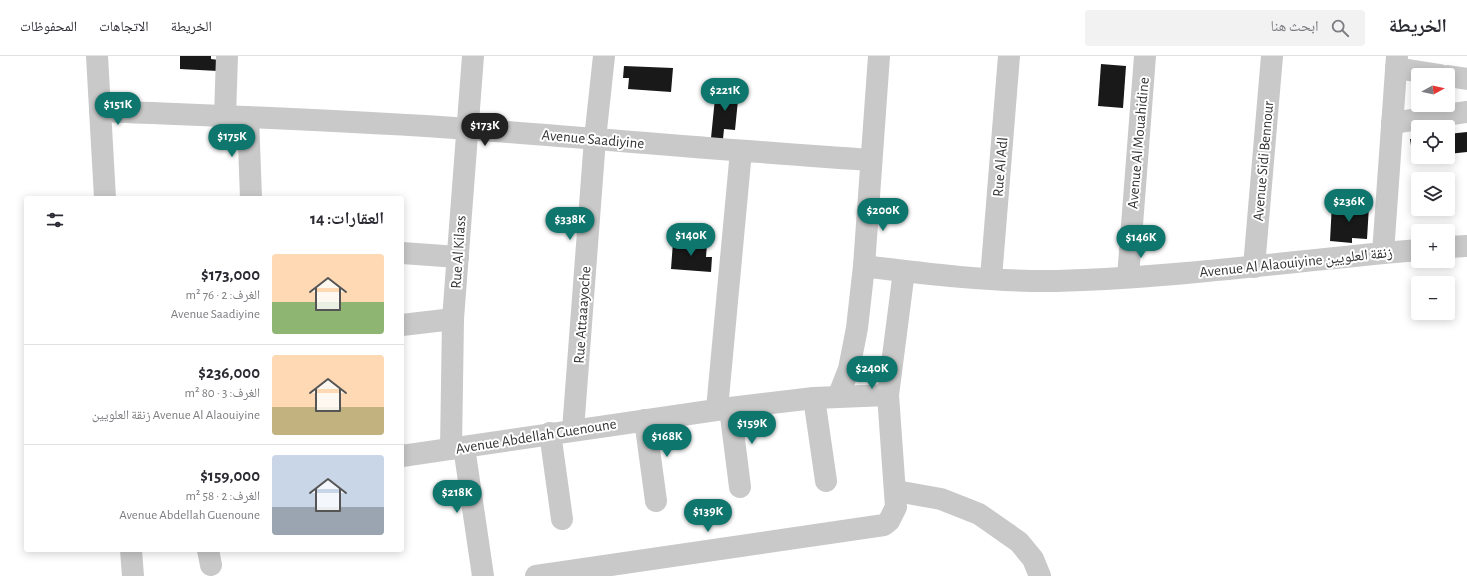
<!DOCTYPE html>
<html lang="ar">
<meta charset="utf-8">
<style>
:root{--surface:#fff;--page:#f2f2f3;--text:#2b2b33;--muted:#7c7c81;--line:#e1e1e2;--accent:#0f766e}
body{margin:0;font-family:"Alegreya Sans","Noto Naskh Arabic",sans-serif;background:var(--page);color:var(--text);direction:rtl;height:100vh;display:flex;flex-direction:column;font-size:15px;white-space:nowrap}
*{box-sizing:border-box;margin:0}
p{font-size:13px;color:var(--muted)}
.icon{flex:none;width:22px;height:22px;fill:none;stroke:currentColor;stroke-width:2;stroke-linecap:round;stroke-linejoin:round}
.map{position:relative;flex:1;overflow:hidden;direction:ltr}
.details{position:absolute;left:24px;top:140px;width:380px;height:356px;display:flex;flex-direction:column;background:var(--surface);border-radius:4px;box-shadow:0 2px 10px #0003;direction:rtl}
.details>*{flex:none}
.needle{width:26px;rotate:82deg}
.buttons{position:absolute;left:1411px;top:12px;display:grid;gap:8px}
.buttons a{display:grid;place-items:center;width:44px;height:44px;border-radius:4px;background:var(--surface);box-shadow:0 2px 10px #0003;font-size:20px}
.price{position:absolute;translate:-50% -34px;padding:0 9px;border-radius:14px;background:var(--accent);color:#fff;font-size:13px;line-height:26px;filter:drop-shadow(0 1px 2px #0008)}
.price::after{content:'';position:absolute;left:50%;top:24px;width:12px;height:9px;margin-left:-6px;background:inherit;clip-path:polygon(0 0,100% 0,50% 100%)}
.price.on{background:#222;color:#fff}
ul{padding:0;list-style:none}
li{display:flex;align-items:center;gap:12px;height:100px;padding:0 20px}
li+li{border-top:1px solid var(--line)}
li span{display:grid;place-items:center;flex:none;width:112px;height:80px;border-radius:4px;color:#555}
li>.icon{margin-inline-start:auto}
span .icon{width:48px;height:48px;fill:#fffc;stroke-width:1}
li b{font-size:17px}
h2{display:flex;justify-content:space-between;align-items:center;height:48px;padding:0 20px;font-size:17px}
header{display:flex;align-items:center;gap:24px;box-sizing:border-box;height:56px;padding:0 20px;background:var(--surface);border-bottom:1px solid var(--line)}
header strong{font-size:19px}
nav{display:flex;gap:22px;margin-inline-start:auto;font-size:14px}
.search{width:280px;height:36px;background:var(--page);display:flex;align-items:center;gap:10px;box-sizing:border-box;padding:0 14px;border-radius:4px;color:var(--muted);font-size:15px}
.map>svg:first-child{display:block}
.building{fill:#191919}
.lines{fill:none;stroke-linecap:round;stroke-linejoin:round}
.minor{stroke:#c9c9c9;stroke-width:22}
.labels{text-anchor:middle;stroke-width:4;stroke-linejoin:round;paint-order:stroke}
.street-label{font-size:15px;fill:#323232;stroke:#fff}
</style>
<header>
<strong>الخريطة</strong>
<div class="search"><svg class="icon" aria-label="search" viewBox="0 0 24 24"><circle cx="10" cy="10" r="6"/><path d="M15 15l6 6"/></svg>ابحث هنا</div>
<nav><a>الخريطة</a><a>الاتجاهات</a><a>المحفوظات</a></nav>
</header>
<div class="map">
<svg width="1467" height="520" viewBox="0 0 1467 520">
<rect width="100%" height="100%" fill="#fff"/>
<!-- building -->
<g class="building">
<polygon points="180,0 211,0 211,3 219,4 218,15 180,13"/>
<polygon points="1101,8 1126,10 1123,52 1098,50"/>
<polygon points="624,10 673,12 671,36 628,33 629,22 623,22"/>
<polygon points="716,32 739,34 735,74 724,73 723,83 711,82"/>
<polygon points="1467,76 1467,96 1448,98 1448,78"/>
<polygon points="1418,82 1418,102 1413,103 1410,83"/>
<polygon points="1332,147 1369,150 1367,183 1352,182 1352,187 1330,185"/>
<polygon points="673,186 707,188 706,201 712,201 711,216 671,213"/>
</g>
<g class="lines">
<!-- minor -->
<g class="minor">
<polyline points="97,0 105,142"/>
<polyline points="1396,12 1440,19"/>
<polyline points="1448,20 1467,23"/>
<path d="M100 55C222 60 345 64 468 73 602 83 736 95 871 104"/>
<polyline points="225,60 227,0"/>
<polyline points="248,61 251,142"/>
<polyline points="1392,67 1467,56"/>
<polyline points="1448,191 1467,190"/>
<polyline points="402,197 458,201"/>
<polyline points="1383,197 1397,0"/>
<path d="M864 210C927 218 992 226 1056 225 1177 222 1298 204 1418 194"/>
<polyline points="1254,211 1272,0"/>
<polyline points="1128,221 1145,0"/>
<polyline points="991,222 1009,0"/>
<polyline points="402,269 453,263"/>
<polyline points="838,341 849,313 857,272 864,210 879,0"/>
<polyline points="814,342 826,425"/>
<polyline points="730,352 740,431"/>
<polyline points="717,353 741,95"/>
<polyline points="645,364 656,445"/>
<polyline points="573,374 595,83 604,0"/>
<polyline points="550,377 562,463"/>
<polyline points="464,391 483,520"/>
<polyline points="451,393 453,263 473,0"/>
<polyline points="402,400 730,352 814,342 888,339"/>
<polyline points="896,435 941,443 979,458 1019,486 1033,503 1040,520"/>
<polyline points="131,494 133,520"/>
<polyline points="208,494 211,509"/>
<polyline points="536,520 884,469 889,465 896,451 888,339 904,215"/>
</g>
</g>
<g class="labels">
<!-- street labels -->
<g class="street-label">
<text transform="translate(593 83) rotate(5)" y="5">Avenue Saadiyine</text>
<text transform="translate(1138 87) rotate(-85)" y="5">Avenue Al Mouahidine</text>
<text transform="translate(1263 105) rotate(-85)" y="5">Avenue Sidi Bennour</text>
<text transform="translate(1000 111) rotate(-85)" y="5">Rue Al Adl</text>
<text transform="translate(458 196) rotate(-86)" y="5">Rue Al Kilass</text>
<text transform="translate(1296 206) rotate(-6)" y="5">Avenue Al Alaouiyine زنقة العلويين</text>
<text transform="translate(582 259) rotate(-86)" y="5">Rue Attaaayoche</text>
<text transform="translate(536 380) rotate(-9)" y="5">Avenue Abdellah Guenoune</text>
</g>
</g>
</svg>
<div class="buttons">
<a><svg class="needle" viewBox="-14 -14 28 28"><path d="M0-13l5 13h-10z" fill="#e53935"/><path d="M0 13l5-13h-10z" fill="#7c7c81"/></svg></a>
<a><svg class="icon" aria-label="locate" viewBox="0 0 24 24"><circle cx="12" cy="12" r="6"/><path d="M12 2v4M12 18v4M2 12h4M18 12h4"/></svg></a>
<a><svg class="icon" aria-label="layers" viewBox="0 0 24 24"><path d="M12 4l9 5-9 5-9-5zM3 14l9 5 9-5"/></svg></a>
<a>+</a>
<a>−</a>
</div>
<b class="price" style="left:725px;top:56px">$221K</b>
<b class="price" style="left:118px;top:70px">$151K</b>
<b class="price on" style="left:485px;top:91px">$173K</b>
<b class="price" style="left:232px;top:102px">$175K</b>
<b class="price" style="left:1349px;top:167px">$236K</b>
<b class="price" style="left:883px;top:176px">$200K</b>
<b class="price" style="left:570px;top:185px">$338K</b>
<b class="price" style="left:691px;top:201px">$140K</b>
<b class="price" style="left:1141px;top:203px">$146K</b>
<b class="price" style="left:872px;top:334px">$240K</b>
<b class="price" style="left:752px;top:389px">$159K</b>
<b class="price" style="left:667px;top:402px">$168K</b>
<b class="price" style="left:457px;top:458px">$218K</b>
<b class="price" style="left:708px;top:477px">$139K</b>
<section class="details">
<h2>العقارات: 14<svg class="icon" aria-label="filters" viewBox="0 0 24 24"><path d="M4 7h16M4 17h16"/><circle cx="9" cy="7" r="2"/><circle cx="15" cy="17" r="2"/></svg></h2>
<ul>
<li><span style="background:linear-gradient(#ffd9b3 60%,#8fb573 0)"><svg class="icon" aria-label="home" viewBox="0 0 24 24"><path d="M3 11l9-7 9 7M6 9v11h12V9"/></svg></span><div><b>$173,000</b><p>الغرف: 2 · 76 m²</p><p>Avenue Saadiyine</p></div></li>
<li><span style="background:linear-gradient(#ffd9b3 65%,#c2b280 0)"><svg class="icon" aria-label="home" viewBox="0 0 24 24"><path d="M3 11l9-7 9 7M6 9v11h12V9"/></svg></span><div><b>$236,000</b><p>الغرف: 3 · 80 m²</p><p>Avenue Al Alaouiyine زنقة العلويين</p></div></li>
<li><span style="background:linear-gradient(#c9d6e8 65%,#9aa5b1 0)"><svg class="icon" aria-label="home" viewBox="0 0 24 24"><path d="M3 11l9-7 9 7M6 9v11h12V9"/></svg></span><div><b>$159,000</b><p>الغرف: 2 · 58 m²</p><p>Avenue Abdellah Guenoune</p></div></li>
</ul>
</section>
</div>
